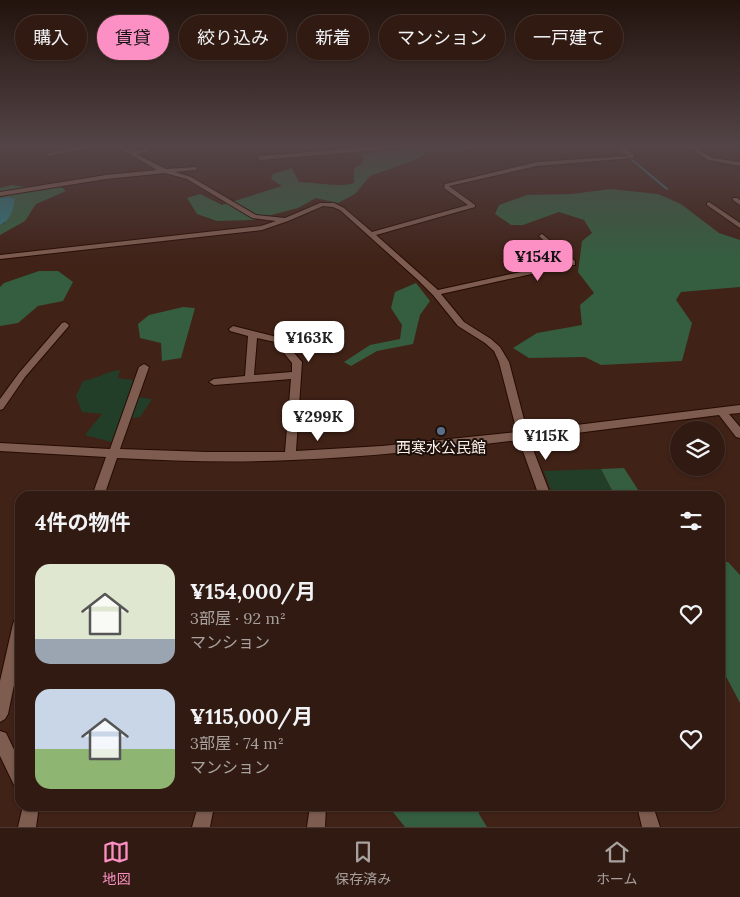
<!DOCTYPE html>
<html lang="ja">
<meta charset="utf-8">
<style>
:root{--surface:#301a11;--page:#3c271f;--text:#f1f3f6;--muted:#a8a19f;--line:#4b3831;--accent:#fc8fc3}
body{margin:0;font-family:Lora,"Noto Sans JP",serif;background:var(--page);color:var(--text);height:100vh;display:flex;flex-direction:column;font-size:19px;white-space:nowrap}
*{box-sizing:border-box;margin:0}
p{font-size:16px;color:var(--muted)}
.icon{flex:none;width:28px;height:28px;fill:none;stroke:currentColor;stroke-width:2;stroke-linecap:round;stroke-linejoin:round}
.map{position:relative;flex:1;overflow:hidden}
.panel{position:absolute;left:15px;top:491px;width:710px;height:320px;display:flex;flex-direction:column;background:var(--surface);border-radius:15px;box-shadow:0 1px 4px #0004,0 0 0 1px var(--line)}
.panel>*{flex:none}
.top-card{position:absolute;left:15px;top:15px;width:710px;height:45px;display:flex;gap:10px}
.tools{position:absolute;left:670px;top:421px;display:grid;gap:10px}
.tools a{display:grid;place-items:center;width:55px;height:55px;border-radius:50%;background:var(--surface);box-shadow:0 1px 4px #0004,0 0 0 1px var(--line);font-size:25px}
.price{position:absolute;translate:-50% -42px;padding:0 11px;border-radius:10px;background:#fff;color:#222;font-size:16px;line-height:32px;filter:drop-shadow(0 1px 2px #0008)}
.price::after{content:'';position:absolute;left:50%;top:30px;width:15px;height:11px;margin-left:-8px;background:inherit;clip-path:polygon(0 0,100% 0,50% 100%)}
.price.selected{background:var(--accent);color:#111}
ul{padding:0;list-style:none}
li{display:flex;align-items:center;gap:15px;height:125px;padding:0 20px}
li span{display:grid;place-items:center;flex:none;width:140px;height:100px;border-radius:15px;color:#555}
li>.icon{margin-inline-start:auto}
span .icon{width:60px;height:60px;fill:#fffc;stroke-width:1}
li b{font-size:21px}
h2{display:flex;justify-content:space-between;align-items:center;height:60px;padding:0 20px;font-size:21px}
.chip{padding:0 18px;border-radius:22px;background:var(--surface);box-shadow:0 1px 4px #0004,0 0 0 1px var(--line);font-size:18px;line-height:45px}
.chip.selected{background:var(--accent);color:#111}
.tabs{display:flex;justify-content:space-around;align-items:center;height:70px;border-top:1px solid var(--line);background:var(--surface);font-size:14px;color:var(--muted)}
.tabs a{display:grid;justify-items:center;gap:2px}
.tabs .selected{color:var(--accent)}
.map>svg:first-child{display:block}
.green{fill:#223e29}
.forest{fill:#345e3f}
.water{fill:#2f767c}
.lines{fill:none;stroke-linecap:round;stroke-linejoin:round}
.stream{stroke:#2f767c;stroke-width:2}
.street-casing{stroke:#250b02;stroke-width:2}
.street{fill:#7e5c4f;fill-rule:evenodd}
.service-dot{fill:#5c6f8a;stroke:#1d100b;stroke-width:2}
.labels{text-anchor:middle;stroke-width:4;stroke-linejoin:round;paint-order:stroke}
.poi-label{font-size:15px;fill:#fcf0eb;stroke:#1d100b}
</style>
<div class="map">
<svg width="740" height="827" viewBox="0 0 740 827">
<rect width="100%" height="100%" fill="#402217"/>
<!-- green -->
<g class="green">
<path d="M120 370 118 378 133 380 129 396 152 399 140 417 121 420 115 443 85 435 102 414 82 412 76 396 83 381C96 379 107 371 120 370Z"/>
<polygon points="601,469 615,496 553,496 544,471"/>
</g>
<!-- forest -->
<g class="forest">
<path d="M418 145H491L460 151 428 152 415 160 370 176 355 194 338 203 316 198 298 208 252 220 217 221 197 214 187 198 200 194 222 205 282 186 271 179 273 174 292 168 299 182C318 182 337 188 354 183V168L363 163 362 154Z"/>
<polygon points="58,184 66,191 36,204 25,221 0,235 0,225 5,223 8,197 0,198 0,188 12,185 33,188"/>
<polygon points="610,189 658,194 681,204 719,233 740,240 740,287 681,292 676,300 692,323 682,361 601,365 585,357 529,358 513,348 537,333 582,325 580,305 594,293 578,272 582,241 592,233 584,220 559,212 523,225 511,225 495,214 499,205 527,195 572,194"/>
<polygon points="39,271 58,271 73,282 63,301 38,306 18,323 0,326 0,287 4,283"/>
<polygon points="416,283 430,301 420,315 413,344 377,351 351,366 344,362 370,345 400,339 402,325 391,308 395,292"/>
<polygon points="183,307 195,308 181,358 162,361 161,343 140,338 138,324 149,315"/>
<polygon points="624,468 642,496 615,496 601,469"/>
<polygon points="720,562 728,562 740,575 740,703 720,665"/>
<polygon points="388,806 478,806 479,814 487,827 405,827"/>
</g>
<!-- water -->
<path class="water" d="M8 197 15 199C13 210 10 221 0 225V198Z"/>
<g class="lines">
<!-- stream -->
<polyline class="stream" points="614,145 667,189"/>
<defs>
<g id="street">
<polygon points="92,145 103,145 48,156 45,154"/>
<path d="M114 145H120L132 152 144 149 146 145H150L148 151 136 154 166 169 197 167V169L195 170 175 172 191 177 256 215 285 218 320 203H334L344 208 372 232 468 205 444 188 445 184 537 162 628 156 616 145H622L634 155 633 158 537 166 449 186 475 205V207L376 235 438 290 567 262 540 237 539 236 542 234 575 261V265H572L441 294 464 322 491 339 500 347 509 362 527 431 740 405V413L729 414 740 427V438L736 437 719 415 529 439 551 496H539L519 440C444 449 368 457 292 460 234 463 175 461 117 458L104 496H92L106 457 0 451V443L110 449 139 367 144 364 149 367 120 449 207 452H285L291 379 214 385 209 382 214 379 245 376 248 336 230 331 229 329 233 326 281 338 302 362 296 451 382 446 517 432 499 362 494 351 485 343 458 326 433 295 418 280 340 210 333 207 323 206 288 221 262 230 0 259V255L261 226 276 221 252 218 187 179 165 173 106 179 0 196V192L106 175 157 170ZM257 338 275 342 292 363V372L254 375Z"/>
<polygon points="397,145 416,145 413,147 260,160 257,158 260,156"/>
<polygon points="685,145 691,145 712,158 740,162 740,166 708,160"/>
<polygon points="733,198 737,198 740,200 740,205 733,200"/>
<polygon points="709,202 740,223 740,228 707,205 707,203"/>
<polygon points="65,322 69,325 68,327 25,377 3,409 0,410 0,399 19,373 62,323"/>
<polygon points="20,617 20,656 8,714 5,719 0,722 0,681 13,624 15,619"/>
<polygon points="0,731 6,733 20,762 20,787 14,785 0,756"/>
<polygon points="23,806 39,806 36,827 18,827"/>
<polygon points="198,806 214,806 210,827 192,827"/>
<polygon points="310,806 326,806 325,827 307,827"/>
<polygon points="637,806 653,806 660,827 642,827"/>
</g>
</defs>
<!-- street casing -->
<use href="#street" class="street-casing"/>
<!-- street -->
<use href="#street" class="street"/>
</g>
<!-- sky -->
<linearGradient id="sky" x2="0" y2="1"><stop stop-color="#23130d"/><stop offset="0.56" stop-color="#534447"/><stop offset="1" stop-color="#534447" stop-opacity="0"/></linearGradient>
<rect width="740" height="261" fill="url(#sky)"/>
<!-- markers -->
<circle class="service-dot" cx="441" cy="431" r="5"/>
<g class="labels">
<!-- poi labels -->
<g class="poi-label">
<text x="441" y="453">西寒水公民館</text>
</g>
</g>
</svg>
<div class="tools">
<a><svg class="icon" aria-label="layers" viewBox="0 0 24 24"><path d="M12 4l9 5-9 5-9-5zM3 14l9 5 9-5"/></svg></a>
</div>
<b class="price selected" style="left:538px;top:282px">¥154K</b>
<b class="price" style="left:309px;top:363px">¥163K</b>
<b class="price" style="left:318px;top:442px">¥299K</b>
<b class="price" style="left:546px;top:461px">¥115K</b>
<div class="top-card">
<a class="chip">購入</a>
<a class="chip selected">賃貸</a>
<a class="chip">絞り込み</a>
<a class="chip">新着</a>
<a class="chip">マンション</a>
<a class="chip">一戸建て</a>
</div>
<section class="panel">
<h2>4件の物件<svg class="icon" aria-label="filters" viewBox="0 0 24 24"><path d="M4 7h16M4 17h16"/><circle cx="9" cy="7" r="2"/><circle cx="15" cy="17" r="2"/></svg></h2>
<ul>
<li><span style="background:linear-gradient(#dfe7d0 75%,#9aa5b1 0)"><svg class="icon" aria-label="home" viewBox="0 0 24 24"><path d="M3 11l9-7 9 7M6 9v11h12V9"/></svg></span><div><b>¥154,000/月</b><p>3部屋 · 92 m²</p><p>マンション</p></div><svg class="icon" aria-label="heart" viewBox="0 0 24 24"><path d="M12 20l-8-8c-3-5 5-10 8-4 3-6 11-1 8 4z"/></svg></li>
<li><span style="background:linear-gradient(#c9d6e8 60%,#8fb573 0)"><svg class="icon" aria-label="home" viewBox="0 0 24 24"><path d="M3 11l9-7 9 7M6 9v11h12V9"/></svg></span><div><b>¥115,000/月</b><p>3部屋 · 74 m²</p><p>マンション</p></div><svg class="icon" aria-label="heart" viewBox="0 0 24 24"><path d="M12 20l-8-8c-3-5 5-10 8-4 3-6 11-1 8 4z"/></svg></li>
</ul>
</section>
</div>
<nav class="tabs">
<a class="selected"><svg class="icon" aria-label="map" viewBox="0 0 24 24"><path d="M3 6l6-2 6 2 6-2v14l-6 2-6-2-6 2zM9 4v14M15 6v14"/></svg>地図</a>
<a><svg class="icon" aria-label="saved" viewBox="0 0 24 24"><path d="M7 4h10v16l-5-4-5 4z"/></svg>保存済み</a>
<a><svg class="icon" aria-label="home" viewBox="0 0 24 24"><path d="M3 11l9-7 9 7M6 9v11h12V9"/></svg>ホーム</a>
</nav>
